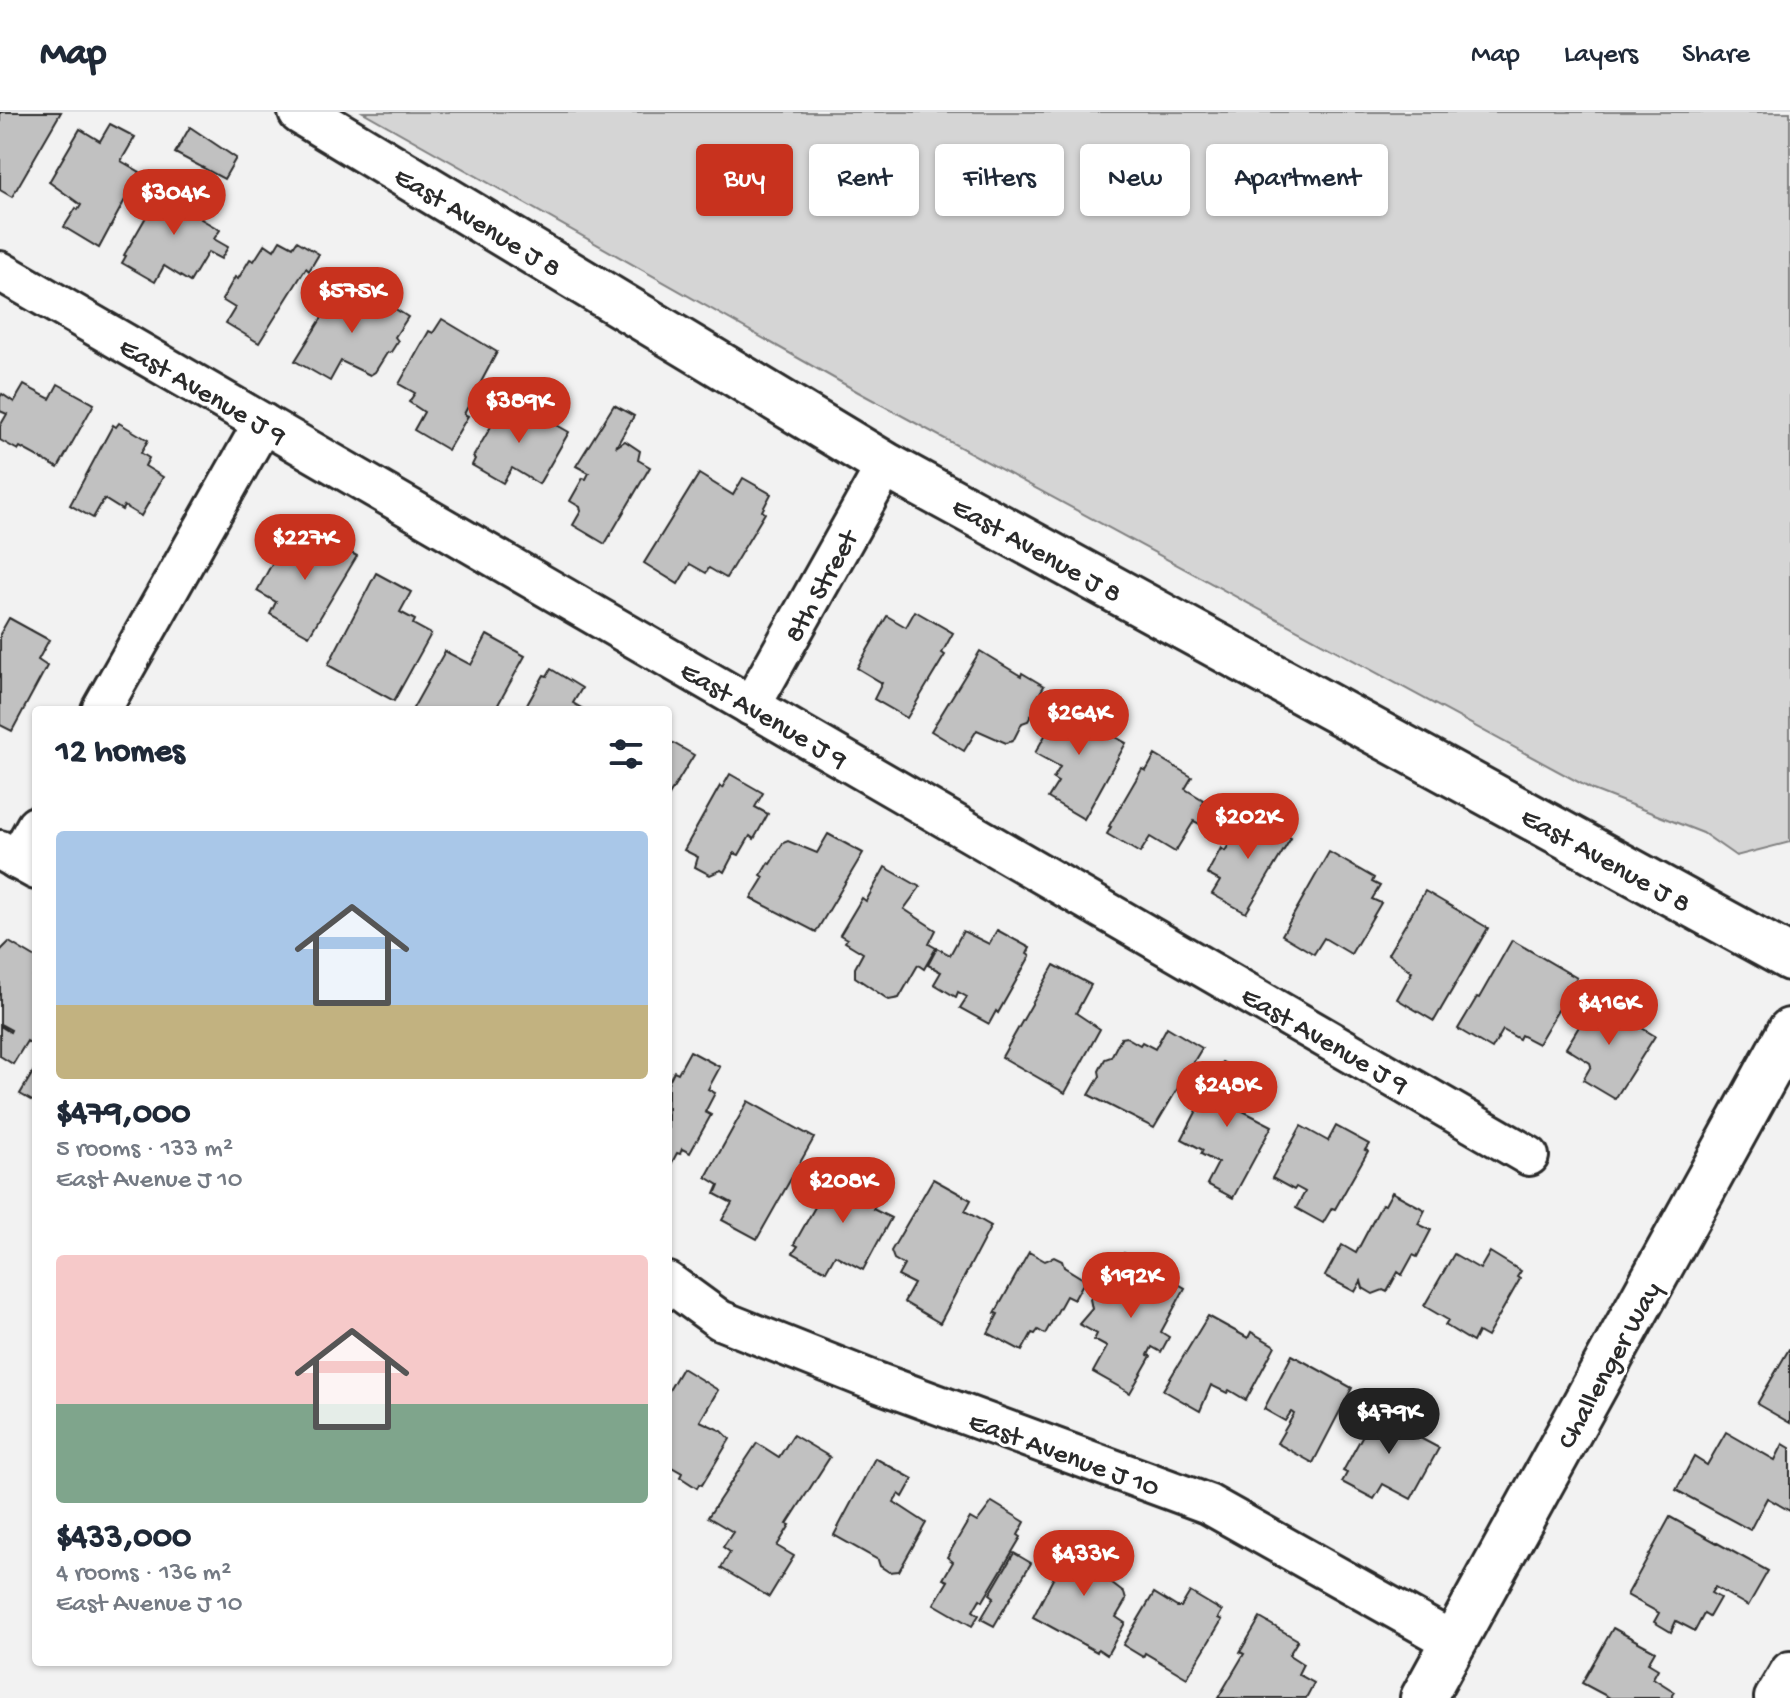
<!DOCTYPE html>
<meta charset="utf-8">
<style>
:root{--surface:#fff;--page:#f2f2f3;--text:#1f2937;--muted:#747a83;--line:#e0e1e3;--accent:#c8321e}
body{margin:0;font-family:"Gochi Hand",sans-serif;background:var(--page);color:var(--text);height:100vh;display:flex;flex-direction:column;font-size:30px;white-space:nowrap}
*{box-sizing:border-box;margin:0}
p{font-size:26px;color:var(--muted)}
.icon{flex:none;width:44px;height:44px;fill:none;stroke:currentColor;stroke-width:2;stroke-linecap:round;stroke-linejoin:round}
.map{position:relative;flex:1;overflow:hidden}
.details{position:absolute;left:32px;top:594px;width:640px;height:960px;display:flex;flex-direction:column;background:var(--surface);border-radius:8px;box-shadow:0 2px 6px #0004}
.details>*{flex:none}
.guide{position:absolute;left:696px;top:32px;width:760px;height:72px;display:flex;gap:16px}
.price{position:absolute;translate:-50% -68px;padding:0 18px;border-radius:28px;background:var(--accent);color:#fff;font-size:26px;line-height:52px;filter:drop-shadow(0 2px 4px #0008)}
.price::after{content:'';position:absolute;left:50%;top:48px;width:24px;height:18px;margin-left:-12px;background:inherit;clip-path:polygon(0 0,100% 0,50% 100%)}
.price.current{background:#222;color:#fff}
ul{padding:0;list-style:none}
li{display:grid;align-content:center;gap:16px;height:424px;padding:0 24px}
li span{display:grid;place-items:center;height:248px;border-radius:8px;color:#555}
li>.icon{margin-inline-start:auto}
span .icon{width:144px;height:144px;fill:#fffc;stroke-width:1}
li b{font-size:34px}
h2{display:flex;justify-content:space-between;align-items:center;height:96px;padding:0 24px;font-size:34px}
.tag{padding:0 28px;border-radius:8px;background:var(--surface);box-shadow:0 2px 6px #0004;font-size:28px;line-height:72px}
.tag.current{background:var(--accent);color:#fff}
header{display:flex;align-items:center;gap:48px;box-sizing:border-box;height:112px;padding:0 40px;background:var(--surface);border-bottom:2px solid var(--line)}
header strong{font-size:38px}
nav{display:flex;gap:44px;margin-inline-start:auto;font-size:28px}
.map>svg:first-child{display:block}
.green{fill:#d5d5d5;stroke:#808080;stroke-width:2}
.building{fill:#c1c1c1;stroke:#2b2b2b;stroke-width:2}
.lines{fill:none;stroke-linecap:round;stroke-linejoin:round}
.street-casing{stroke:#2b2b2b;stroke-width:44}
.secondary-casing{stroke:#2b2b2b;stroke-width:50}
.street{stroke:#fff;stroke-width:38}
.secondary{stroke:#fff;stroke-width:44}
.labels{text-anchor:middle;stroke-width:6;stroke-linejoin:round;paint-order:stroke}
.street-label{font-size:28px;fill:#2b2b2b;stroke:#fff}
</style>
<header>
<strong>Map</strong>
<nav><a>Map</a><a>Layers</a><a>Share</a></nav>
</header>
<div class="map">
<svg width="1790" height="1586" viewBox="0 0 1790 1586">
<rect width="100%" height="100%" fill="#f2f2f2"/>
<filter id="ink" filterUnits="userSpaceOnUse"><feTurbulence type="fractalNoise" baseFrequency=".0125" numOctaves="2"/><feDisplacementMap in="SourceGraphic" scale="16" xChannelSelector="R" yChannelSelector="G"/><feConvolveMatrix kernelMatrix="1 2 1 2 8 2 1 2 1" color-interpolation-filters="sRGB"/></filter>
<g filter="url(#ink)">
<!-- green -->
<polygon class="green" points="363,0 1790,0 1790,730 1736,744 1703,721 1593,678 860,281"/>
<!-- building -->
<g class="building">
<polygon points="0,0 61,0 12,85 0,78"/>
<polygon points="110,12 135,25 121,49 140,60 99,136 64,115 76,96 78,98 81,93 49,70 80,17 100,29"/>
<polygon points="190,15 236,46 224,67 175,41"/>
<polygon points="171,69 210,92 201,107 220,118 214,127 228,135 221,147 208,140 190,170 164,154 155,170 122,151 126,144 124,143 157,86 159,88"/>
<polygon points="280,128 293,135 297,129 319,142 309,159 306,156 259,231 226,211 235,196 222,188 235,165 238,167 250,147 254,149 265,132 274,138"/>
<polygon points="344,170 384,194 386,191 408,205 395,225 398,229 391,240 387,241 375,260 370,263 341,249 330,269 295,249"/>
<polygon points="442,207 497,240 464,302 468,304 448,338 414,318 424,300 409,290 415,281 399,272 429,219 433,221"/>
<polygon points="58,272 94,292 58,356 20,335 18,338 0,328 0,314 7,302 0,299 0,285 2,282 14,290 24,273 50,287"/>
<polygon points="506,289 544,310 546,307 569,320 539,372 512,356 503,371 472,353 475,347 473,345"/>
<polygon points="614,293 634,304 616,335 625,329 640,339 638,348 650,355 605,432 573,413 581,399 580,395 570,389 583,366 586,367 589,361 576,354"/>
<polygon points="119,311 148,328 141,341 149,346 145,354 163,365 141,404 124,394 122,398 104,387 93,406 70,393 113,313 116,315"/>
<polygon points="699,362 733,383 743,366 771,382 762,399 765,401 726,466 709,456 706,461 690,452 678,472 644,451"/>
<polygon points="320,424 357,444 309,524 270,502 276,490 257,479 286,426 311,440"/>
<polygon points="376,461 411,480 400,500 415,508 413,512 431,522 394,589 328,553"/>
<polygon points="915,499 953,521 942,541 945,543 907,606 874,587 882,571 857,556 887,504 906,515"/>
<polygon points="9,506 49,528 38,548 47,554 12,619 0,613 0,522"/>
<polygon points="487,523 525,544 495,598 412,598 445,539 471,553"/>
<polygon points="980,539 1021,564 1022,561 1044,574 1034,591 1035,597 1028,609 1022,611 1013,629 1006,631 977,618 964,639 931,619"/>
<polygon points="551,557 582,576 573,591 585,598 524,598 544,563 547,564"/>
<polygon points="1066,587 1108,616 1106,620 1126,631 1084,707 1048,686 1058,670 1053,667 1060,655 1035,641"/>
<polygon points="668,628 694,643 668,685"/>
<polygon points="1155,643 1192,665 1185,677 1205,689 1202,693 1217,702 1209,717 1194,709 1175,740 1150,725 1140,741 1107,722 1111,715 1109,714 1142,657 1146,659"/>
<polygon points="730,662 763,681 755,695 768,702 754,727 750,724 739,743 734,741 724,760 721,758 710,763 695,755 698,745 684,738 720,674 722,676"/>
<polygon points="1262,699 1281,709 1277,718 1291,726 1246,801 1212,782 1220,769 1207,762 1221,736 1225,739 1237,719 1241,721 1251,703 1258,706"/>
<polygon points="828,722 863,741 816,820 751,786 764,765 761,763 768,751 770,752 783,731 788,729 817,741"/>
<polygon points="1329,740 1374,766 1372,770 1380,774 1372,787 1381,791 1351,842 1324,826 1314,842 1282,823"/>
<polygon points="885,755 920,775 904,797 936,818 929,832 936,836 924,857 918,853 899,886 889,888 855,865 855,856 863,841 845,830 847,827 840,823 862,786 866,789"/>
<polygon points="1425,779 1488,816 1434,909 1397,887 1412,860 1388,842"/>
<polygon points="997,818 1030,836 1027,842 1030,844 998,901 996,899 989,912 960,896 967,885 958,880 956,885 934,872 941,860 928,853 937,836 950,843 963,819 989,832"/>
<polygon points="1512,828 1577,866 1538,932 1521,923 1519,927 1503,918 1492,937 1458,917 1477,885 1479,886"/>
<polygon points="9,830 36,846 36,859 33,864 36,867 36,920 29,931 27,929 13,952 0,944 0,914 10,920 11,918 0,912 0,839"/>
<polygon points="1054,853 1091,873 1076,901 1100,917 1065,981 1002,945"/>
<polygon points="1597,885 1615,897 1614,899 1655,924 1615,987 1583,968 1591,954 1590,951 1566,936"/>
<polygon points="1167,915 1202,936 1154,1016 1089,983 1100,964 1099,959 1105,947 1111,945 1121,926 1126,925 1140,933 1142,930 1155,937"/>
<polygon points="690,939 720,955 708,977 715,981 705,1000 711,1003 690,1041 682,1037 680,1042 677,1041 668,1058 668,971 674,959 678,961"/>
<polygon points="1222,950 1257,969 1239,997 1272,1014 1233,1086 1207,1072 1218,1051 1201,1042 1203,1038 1182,1027"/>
<polygon points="36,955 36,991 20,982"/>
<polygon points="748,989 814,1026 757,1127 722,1108 732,1091 715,1082 719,1073 706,1065"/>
<polygon points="1301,1014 1328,1029 1336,1014 1369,1032 1365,1038 1368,1039 1335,1097 1332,1096 1323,1111 1296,1096 1305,1080 1296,1075 1294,1078 1272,1066"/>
<polygon points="838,1059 881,1082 873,1097 891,1106 863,1158 835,1143 826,1159 793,1141 798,1134 794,1132 827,1074 829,1076"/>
<polygon points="933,1067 971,1088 965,1099 991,1114 940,1211 904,1190 914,1172 898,1164 904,1153 894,1147 891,1139"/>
<polygon points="1392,1080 1425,1098 1418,1112 1431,1118 1417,1145 1413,1143 1402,1163 1398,1160 1387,1180 1383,1178 1373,1182 1363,1176 1361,1169 1355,1180 1325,1164 1342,1133 1356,1141 1382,1092 1385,1093"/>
<polygon points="1029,1140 1045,1149 1054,1145 1062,1149 1064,1155 1085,1168 1074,1188 1066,1184 1045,1222 1038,1218 1035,1222 1032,1221 1022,1239 988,1221 998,1202 995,1201"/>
<polygon points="1490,1140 1521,1159 1517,1165 1520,1167 1487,1225 1478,1220 1473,1230 1445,1213 1448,1208 1424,1194 1454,1142 1480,1157"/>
<polygon points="1124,1141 1185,1176 1161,1220 1169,1225 1161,1240 1152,1235 1148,1243 1151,1244 1130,1281 1093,1260 1107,1235 1094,1228 1097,1222 1079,1212 1092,1197 1090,1187 1094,1179 1103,1177"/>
<polygon points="1208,1204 1248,1226 1251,1220 1275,1234 1246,1288 1229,1278 1227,1281 1211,1273 1200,1299 1163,1278"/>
<polygon points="1789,1237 1790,1237 1790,1311 1757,1292"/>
<polygon points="1292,1243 1352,1276 1313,1351 1277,1331 1294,1302 1291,1300 1285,1309 1264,1297"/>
<polygon points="682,1256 718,1278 700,1309 722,1319 730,1327 702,1373 699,1372 697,1376 680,1365 682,1361 668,1353 668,1280"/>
<polygon points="1388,1289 1413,1303 1405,1318 1439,1336 1411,1387 1383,1372 1374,1387 1342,1370 1347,1361 1343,1359 1375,1301 1380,1305"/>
<polygon points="1726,1320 1775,1348 1783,1332 1790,1336 1790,1399 1767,1386 1750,1418 1676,1378 1694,1345 1707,1353"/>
<polygon points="793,1323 830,1345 787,1412 790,1413 777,1434 794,1444 769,1485 721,1456 730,1440 723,1435 733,1420 708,1405 757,1331 779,1345"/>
<polygon points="875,1346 913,1367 903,1385 899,1382 894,1390 926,1411 899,1459 889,1460 880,1454 878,1448 834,1423"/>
<polygon points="992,1390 1025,1410 1018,1423 1021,1425 983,1489 980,1487 973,1499 979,1503 972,1514 934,1492 948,1469 943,1467 953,1450 947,1445 970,1406 977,1410"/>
<polygon points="1670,1405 1768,1459 1748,1494 1715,1475 1711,1481 1720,1486 1709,1505 1704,1502 1695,1519 1676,1509 1671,1520 1654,1510 1659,1501 1627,1483"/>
<polygon points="1077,1421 1115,1442 1103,1465 1124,1481 1126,1488 1116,1505 1125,1511 1107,1543 1098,1537 1097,1540 1033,1505"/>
<polygon points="1014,1441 1031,1451 994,1514 981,1507 994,1485 990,1482"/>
<polygon points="1190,1480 1222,1499 1218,1506 1222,1508 1187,1566 1145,1541 1143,1545 1123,1533 1154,1481 1177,1495 1181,1495"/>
<polygon points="1260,1506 1298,1528 1289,1543 1303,1552 1298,1562 1314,1571 1306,1586 1218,1586 1244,1542 1240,1540"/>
<polygon points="1613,1516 1655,1539 1648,1551 1658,1557 1653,1566 1675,1580 1671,1586 1610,1586 1582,1571"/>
</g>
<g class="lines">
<defs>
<g id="street">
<polyline points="0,159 1529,1044"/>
<polyline points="751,594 886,353"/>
<polyline points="101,598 263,311"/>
<polyline points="0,738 36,758"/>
<polyline points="17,748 36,714"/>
<polyline points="668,1170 720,1208 871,1268 1208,1392 1454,1530"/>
<polyline points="1774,1586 1790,1559"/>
</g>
<g id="secondary">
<polyline points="301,0 886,353 1790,846"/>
<polyline points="1423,1586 1790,919"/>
</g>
</defs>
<!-- street casing -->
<use href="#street" class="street-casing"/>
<!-- secondary casing -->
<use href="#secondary" class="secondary-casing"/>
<!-- street -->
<use href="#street" class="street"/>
<!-- secondary -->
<use href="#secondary" class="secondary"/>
</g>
</g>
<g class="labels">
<!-- street labels -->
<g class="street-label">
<text transform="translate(479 108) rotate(31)" y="10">East Avenue J 8</text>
<text transform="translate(204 277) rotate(30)" y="10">East Avenue J 9</text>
<text transform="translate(1038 436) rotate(29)" y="10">East Avenue J 8</text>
<text transform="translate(819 473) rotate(-61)" y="10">8th Street</text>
<text transform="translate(765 601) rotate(30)" y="10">East Avenue J 9</text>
<text transform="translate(1607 746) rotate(29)" y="10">East Avenue J 8</text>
<text transform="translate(1326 926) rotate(30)" y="10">East Avenue J 9</text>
<text transform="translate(1607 1252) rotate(-61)" y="10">Challenger Way</text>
<text transform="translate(1065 1340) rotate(20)" y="10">East Avenue J 10</text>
</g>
</g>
</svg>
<b class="price" style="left:174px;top:125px">$304K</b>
<b class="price" style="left:352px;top:223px">$575K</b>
<b class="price" style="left:519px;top:333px">$389K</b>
<b class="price" style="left:305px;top:470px">$227K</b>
<b class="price" style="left:1079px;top:645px">$264K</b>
<b class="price" style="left:1248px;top:749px">$202K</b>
<b class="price" style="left:1609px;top:935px">$416K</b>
<b class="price" style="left:1227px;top:1017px">$248K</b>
<b class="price" style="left:843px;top:1113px">$208K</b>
<b class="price" style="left:1131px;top:1208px">$192K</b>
<b class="price current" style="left:1389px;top:1344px">$479K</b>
<b class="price" style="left:1084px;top:1486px">$433K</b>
<div class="guide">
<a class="tag current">Buy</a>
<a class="tag">Rent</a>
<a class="tag">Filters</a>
<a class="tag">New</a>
<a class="tag">Apartment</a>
</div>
<section class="details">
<h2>12 homes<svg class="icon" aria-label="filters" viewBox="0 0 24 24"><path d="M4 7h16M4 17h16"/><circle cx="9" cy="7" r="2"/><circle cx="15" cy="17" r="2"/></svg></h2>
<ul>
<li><span style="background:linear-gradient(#a9c7e8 70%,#c2b280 0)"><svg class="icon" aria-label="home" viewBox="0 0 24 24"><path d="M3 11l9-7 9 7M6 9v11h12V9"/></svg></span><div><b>$479,000</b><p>5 rooms · 133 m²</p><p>East Avenue J 10</p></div></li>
<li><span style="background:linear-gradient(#f6c9c9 60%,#7fa58c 0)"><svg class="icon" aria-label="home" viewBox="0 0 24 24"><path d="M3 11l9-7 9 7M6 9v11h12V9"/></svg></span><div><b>$433,000</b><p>4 rooms · 136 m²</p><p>East Avenue J 10</p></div></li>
</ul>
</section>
</div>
